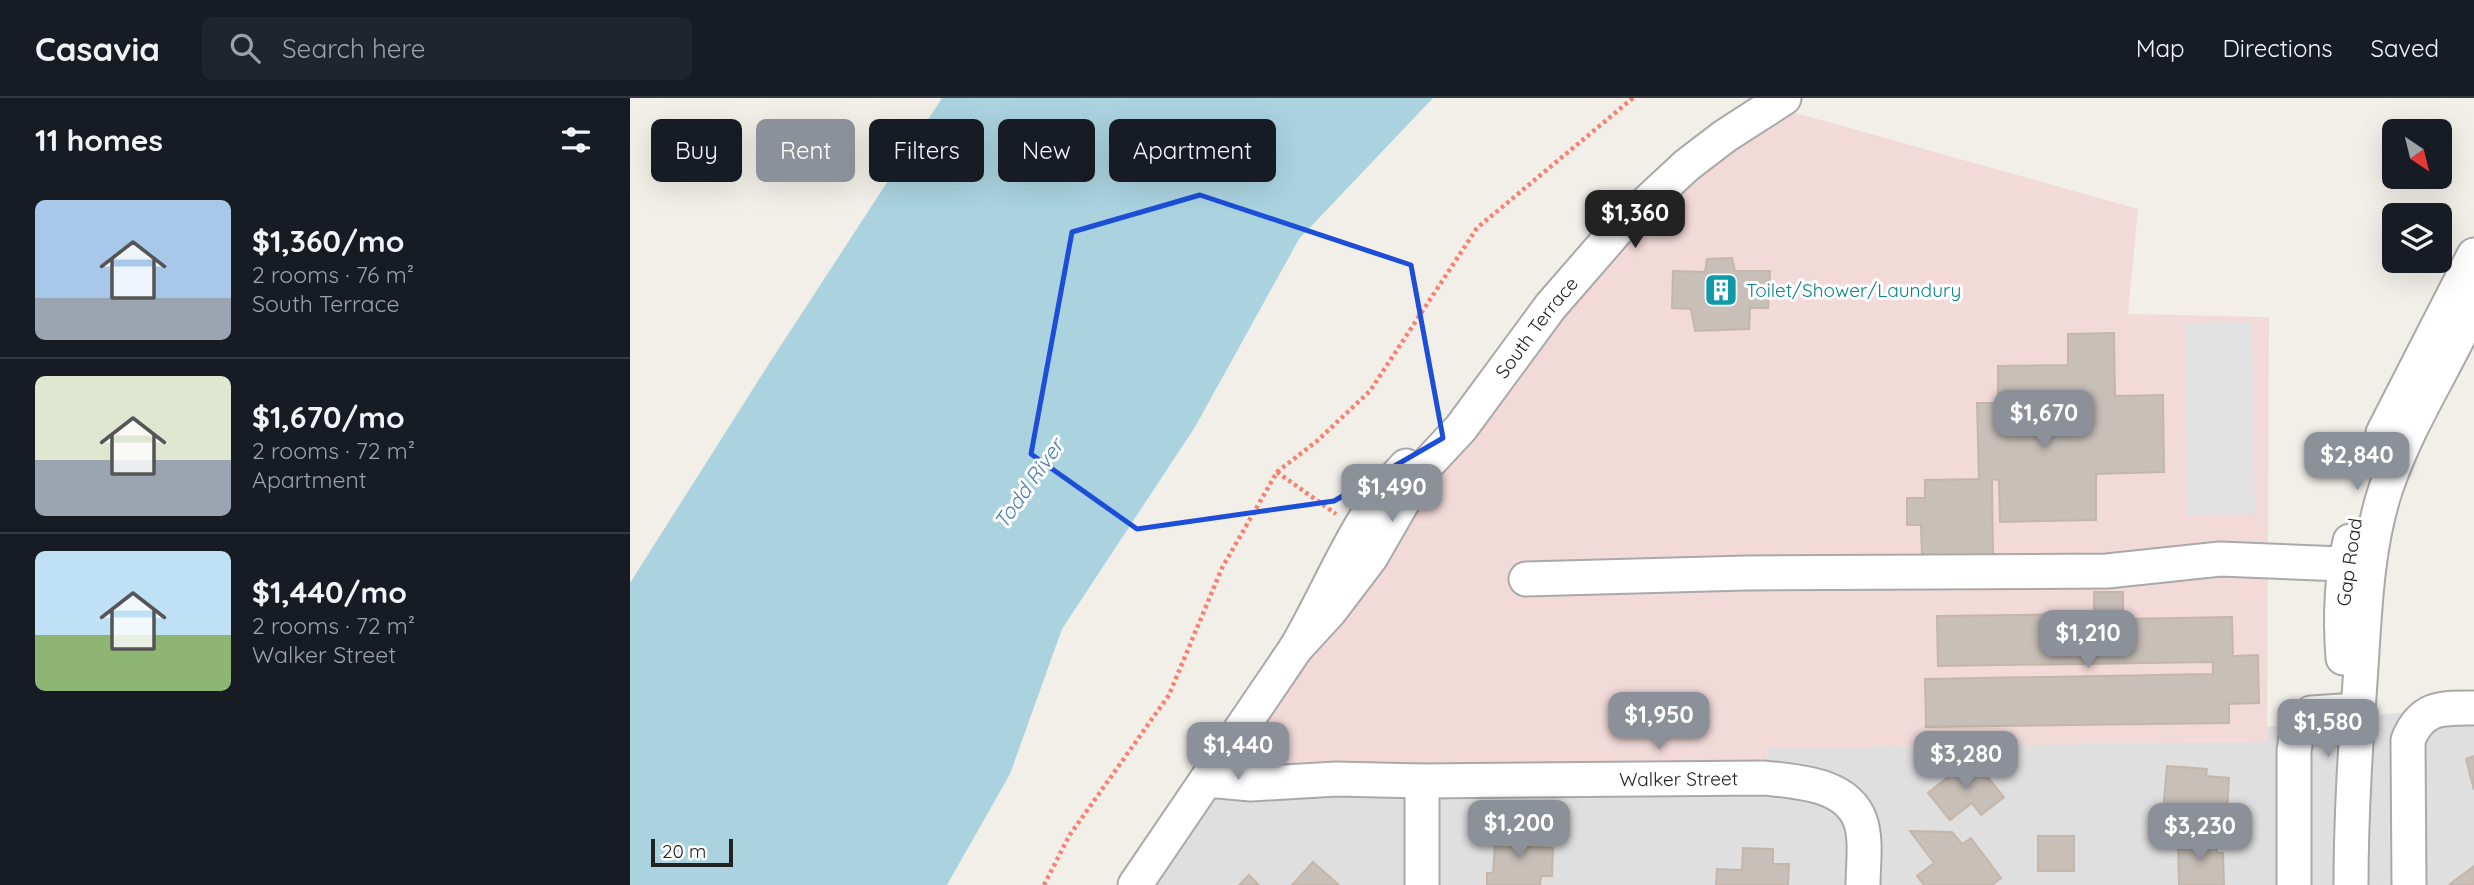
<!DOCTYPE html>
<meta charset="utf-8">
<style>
:root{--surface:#171b24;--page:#20242c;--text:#f1f3f6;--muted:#9ea1a6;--line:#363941;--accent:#8c9099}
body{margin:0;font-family:Quicksand,sans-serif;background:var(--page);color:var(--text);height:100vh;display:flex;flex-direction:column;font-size:26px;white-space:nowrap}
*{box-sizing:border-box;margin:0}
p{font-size:23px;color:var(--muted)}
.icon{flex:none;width:38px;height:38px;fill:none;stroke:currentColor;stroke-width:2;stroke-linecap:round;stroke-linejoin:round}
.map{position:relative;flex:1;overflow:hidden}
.details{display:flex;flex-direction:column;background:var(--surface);width:630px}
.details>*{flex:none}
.top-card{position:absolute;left:21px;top:21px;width:665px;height:63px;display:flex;gap:14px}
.needle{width:46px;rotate:145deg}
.controls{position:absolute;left:1752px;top:21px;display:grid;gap:14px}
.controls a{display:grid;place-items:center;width:70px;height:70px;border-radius:10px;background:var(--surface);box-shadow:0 7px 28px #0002;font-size:35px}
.scale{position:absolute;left:21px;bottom:18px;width:82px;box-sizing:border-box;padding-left:7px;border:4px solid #222;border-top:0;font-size:19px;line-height:24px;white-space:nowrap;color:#222;-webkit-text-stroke:5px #fff;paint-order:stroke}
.price{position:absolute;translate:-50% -60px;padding:0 16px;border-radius:14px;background:var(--accent);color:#fff;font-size:23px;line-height:46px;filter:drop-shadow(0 2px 4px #0008)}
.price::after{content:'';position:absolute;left:50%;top:42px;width:21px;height:16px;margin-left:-10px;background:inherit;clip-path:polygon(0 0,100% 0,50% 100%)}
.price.current{background:#222;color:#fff}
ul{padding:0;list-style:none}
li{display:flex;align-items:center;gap:21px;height:175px;padding:0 35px}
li+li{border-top:2px solid var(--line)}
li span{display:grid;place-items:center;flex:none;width:196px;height:140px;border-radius:10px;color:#555}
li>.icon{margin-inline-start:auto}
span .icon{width:84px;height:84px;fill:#fffc;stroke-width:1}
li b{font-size:30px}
h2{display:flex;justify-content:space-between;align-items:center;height:84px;padding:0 35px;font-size:30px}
.chip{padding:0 24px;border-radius:10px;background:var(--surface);box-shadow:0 7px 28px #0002;font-size:24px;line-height:63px}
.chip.current{background:var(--accent);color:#fff}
header{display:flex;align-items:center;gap:42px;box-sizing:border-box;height:98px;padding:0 35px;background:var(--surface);border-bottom:2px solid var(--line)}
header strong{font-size:33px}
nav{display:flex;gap:38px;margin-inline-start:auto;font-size:24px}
.search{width:490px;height:63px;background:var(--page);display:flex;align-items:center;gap:18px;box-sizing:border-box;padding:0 24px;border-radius:10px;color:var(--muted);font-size:26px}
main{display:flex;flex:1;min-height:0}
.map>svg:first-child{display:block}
.residential{fill:#e0dfdf}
.commercial{fill:#f2dad9}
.parking{fill:#e2e2e2}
.water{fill:#aad3df}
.building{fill:#c7bfb8;stroke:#c4b6ab;stroke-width:2}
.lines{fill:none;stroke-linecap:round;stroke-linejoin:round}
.minor-casing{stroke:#a9a9a9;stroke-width:37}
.path{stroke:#fa8072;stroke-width:4.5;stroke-dasharray:3.5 3.5;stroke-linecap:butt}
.minor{stroke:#fff;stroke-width:33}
.marked{fill:none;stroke:#1d4ed8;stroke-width:5;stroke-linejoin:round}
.labels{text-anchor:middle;stroke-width:6;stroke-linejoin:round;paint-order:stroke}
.culture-label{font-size:19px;fill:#0d838f;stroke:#fff;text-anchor:start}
.street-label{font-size:19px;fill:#222;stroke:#fff}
.water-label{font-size:21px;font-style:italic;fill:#4a7aab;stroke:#fff}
</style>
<header>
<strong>Casavia</strong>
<div class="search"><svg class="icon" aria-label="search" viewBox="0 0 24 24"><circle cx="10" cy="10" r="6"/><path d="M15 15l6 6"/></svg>Search here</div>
<nav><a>Map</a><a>Directions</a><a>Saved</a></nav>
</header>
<main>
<section class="details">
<h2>11 homes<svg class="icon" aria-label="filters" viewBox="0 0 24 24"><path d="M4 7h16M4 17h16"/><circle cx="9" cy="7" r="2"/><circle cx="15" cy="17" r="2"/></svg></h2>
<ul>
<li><span style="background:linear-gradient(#a9c7e8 70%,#9aa5b1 0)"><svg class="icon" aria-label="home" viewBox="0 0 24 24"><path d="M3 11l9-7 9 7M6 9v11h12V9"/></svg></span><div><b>$1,360/mo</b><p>2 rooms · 76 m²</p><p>South Terrace</p></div></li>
<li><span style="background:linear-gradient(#dfe7d0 60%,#9aa5b1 0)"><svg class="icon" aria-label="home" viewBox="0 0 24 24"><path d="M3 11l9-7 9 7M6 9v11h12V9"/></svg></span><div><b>$1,670/mo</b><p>2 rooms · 72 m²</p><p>Apartment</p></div></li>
<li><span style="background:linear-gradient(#bfe0f5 60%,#8fb573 0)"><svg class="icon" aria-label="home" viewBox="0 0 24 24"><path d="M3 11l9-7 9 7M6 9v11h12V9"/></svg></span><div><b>$1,440/mo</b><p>2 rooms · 72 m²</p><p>Walker Street</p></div></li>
</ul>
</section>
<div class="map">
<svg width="1844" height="787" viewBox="0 0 1844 787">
<rect width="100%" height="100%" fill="#f2efe9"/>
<!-- residential -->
<polygon class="residential" points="1811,610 1844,610 1844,787 505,787 577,682 1135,680 1138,650 1668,627"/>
<!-- commercial -->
<polygon class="commercial" points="1141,8 1508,111 1498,216 1639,219 1637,644 1138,650 1135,680 581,675 920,209"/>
<!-- parking -->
<polygon class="parking" points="1622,224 1625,416 1557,417 1555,225"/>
<!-- water -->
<polygon class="water" points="312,0 803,0 669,141 565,329 432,531 380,676 317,787 0,787 0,485 142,261"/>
<!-- building -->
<g class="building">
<polygon points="1102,160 1105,173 1140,173 1138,210 1120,210 1119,231 1065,233 1061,211 1042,210 1043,173 1075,174 1077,161"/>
<polygon points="1484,235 1485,298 1533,297 1534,374 1466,376 1466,422 1370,424 1369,382 1362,381 1363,457 1292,459 1291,427 1277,427 1277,400 1295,400 1295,382 1349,381 1347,305 1368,305 1368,268 1438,267 1438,236"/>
<polygon points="1464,494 1493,494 1493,521 1602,519 1603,558 1628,557 1629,605 1599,606 1599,625 1296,629 1295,581 1583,576 1583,564 1308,568 1307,518 1464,516"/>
<polygon points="1844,658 1844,692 1836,661"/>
<polygon points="1342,660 1374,699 1351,717 1342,705 1320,722 1298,695"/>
<polygon points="1537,668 1577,671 1576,678 1599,680 1597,717 1533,713"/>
<polygon points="866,731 899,733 898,749 923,750 922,778 911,778 910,787 857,787 857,775 863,775"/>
<polygon points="1280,733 1322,734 1332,746 1341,740 1371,780 1362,787 1294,787 1287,778 1304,765"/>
<rect x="1408" y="738" width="36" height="35"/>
<polygon points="1586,740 1587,755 1593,755 1594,787 1549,787 1548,741"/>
<polygon points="1113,750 1143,751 1143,766 1159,766 1158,787 1086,787 1087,771 1112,772"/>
<polygon points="683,764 709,787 662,787"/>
<polygon points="1844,768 1844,787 1819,787"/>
<polygon points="619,777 629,787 609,787"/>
</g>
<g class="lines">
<defs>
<g id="minor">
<polyline points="1753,335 1844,157"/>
<polyline points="896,481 1116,475 1477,473 1590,461 1738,467"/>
<path id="s1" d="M666 550 700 513 741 459 790 374 831 330 920 209 986 133 1057 67 1095 38 1154 0"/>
<path d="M1713 560C1710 521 1711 482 1720 443"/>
<path id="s2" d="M577 682 621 686 706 681 792 683 1135 680C1167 684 1216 685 1230 722 1237 741 1233 767 1233 787"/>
<path d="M505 787 666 550C703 487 725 421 776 368"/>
<polyline points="792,787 792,683"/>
<polyline points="1664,787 1664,653 1668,627 1681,615 1728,612"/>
<path d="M1721 787C1721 714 1726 642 1731 569 1735 508 1737 447 1756 390 1778 325 1816 269 1844 207"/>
<path d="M1779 787 1778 642C1792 608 1812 610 1844 610"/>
</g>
</defs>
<!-- minor casing -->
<use href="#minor" class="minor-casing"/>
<!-- path -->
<g class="path">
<polyline points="647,374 706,416"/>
<polyline points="414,787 439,738 539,597 592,470 647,374 687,343 740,293 847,130 1003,0"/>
</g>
<!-- minor -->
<use href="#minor" class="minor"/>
</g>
<!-- marked area -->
<path class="marked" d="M570 97 781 167 813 340 704 403 507 431 401 356 442 134Z"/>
<!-- icons -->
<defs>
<symbol id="building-square" viewBox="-11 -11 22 22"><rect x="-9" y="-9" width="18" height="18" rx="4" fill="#0f9aa8" stroke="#fff"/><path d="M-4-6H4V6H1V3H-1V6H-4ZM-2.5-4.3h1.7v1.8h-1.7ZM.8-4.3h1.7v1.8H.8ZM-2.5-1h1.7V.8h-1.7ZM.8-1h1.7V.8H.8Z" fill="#fff"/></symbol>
</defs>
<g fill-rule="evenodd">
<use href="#building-square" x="1072" y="173" width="38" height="38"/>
</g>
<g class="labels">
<!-- culture labels -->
<g class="culture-label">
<text x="1116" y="199">Toilet/Shower/Laundury</text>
</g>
<!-- street labels -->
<g class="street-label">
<text dy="7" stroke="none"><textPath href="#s1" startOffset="402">South Terrace</textPath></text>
<text transform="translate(1719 464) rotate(-82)" y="7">Gap Road</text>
<text dy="7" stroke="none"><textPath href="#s2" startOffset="472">Walker Street</textPath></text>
</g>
<!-- water labels -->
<g class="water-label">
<text transform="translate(399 386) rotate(-55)" y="7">Todd River</text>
</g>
</g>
</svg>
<div class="controls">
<a><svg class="needle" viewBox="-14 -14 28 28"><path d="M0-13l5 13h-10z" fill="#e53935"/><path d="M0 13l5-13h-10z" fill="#9ea1a6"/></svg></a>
<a><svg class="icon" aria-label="layers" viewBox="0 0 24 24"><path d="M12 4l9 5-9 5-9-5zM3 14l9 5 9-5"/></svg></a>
</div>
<div class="scale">20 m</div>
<b class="price current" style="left:1005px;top:152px">$1,360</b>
<b class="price" style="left:1414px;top:352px">$1,670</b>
<b class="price" style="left:1727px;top:394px">$2,840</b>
<b class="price" style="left:762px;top:426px">$1,490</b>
<b class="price" style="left:1458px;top:572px">$1,210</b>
<b class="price" style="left:1029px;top:654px">$1,950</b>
<b class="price" style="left:1698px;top:661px">$1,580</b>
<b class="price" style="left:608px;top:684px">$1,440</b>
<b class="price" style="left:1336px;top:693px">$3,280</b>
<b class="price" style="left:889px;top:762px">$1,200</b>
<b class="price" style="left:1570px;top:765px">$3,230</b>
<div class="top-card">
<a class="chip">Buy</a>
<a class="chip current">Rent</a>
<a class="chip">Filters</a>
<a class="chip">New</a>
<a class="chip">Apartment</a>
</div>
</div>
</main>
